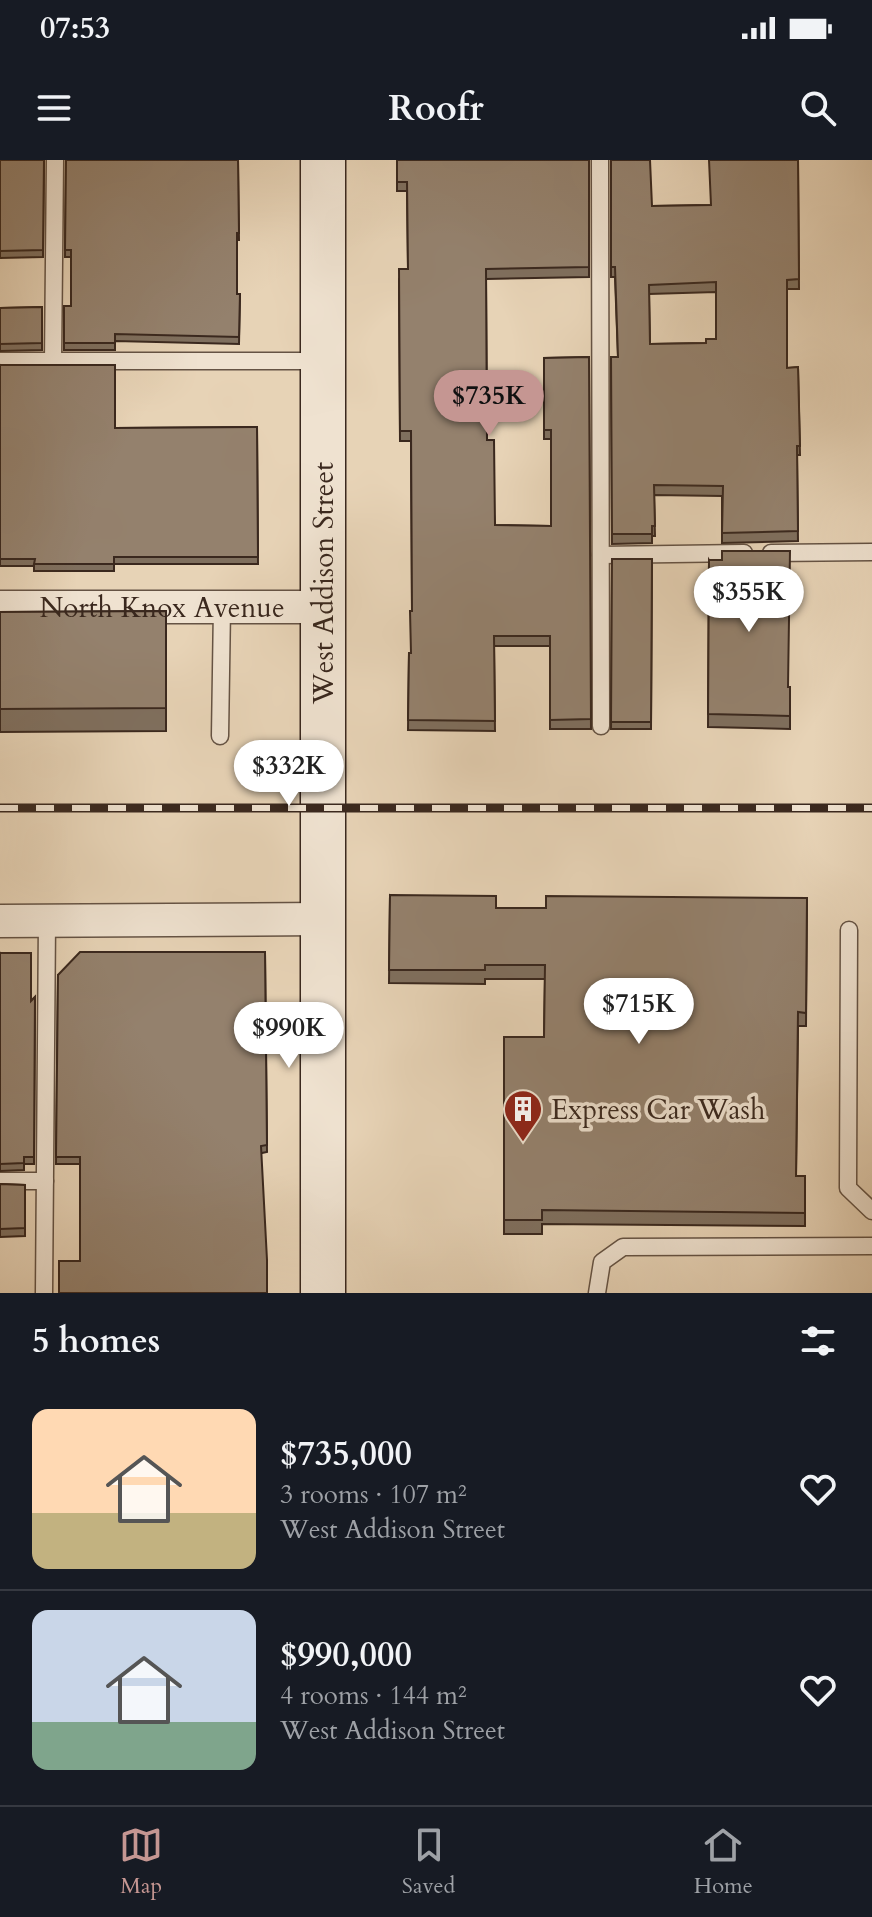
<!DOCTYPE html>
<meta charset="utf-8">
<style>
:root{--surface:#171b24;--page:#242831;--text:#f1f3f6;--muted:#9ea1a6;--line:#363941;--accent:#c59692}
body{margin:0;font-family:Cardo,serif;background:var(--page);color:var(--text);height:100vh;display:flex;flex-direction:column;font-size:30px;white-space:nowrap}
*{box-sizing:border-box;margin:0}
p{font-size:26px;color:var(--muted)}
.icon{flex:none;width:44px;height:44px;fill:none;stroke:currentColor;stroke-width:2;stroke-linecap:round;stroke-linejoin:round}
.map{position:relative;height:1133px;overflow:hidden}
.drawer{display:flex;flex-direction:column;background:var(--surface);flex:1}
.drawer>*{flex:none}
.price{position:absolute;translate:-50% -68px;padding:0 18px;border-radius:28px;background:#fff;color:#222;font-size:26px;line-height:52px;filter:drop-shadow(0 2px 4px #0008)}
.price::after{content:'';position:absolute;left:50%;top:48px;width:24px;height:18px;margin-left:-12px;background:inherit;clip-path:polygon(0 0,100% 0,50% 100%)}
.price.on{background:var(--accent);color:#111}
ul{padding:0;list-style:none}
li{display:flex;align-items:center;gap:24px;height:200px;padding:0 32px}
li+li{border-top:2px solid var(--line)}
li span{display:grid;place-items:center;flex:none;width:224px;height:160px;border-radius:16px;color:#555}
li>.icon{margin-inline-start:auto}
span .icon{width:96px;height:96px;fill:#fffc;stroke-width:1}
li b{font-size:34px}
h2{display:flex;justify-content:space-between;align-items:center;height:96px;padding:0 32px;font-size:34px}
.status{display:flex;justify-content:space-between;align-items:center;height:56px;padding:0 40px;background:var(--surface);direction:ltr}
.status svg{height:22px;fill:currentColor}
header{display:flex;justify-content:space-between;align-items:center;height:104px;padding:0 32px;background:var(--surface);font-size:36px;font-weight:600}
.dock{display:flex;justify-content:space-around;align-items:center;height:112px;border-top:2px solid var(--line);background:var(--surface);font-size:22px;color:var(--muted)}
.dock a{display:grid;justify-items:center;gap:4px}
.dock .on{color:var(--accent)}
.map>svg:first-child{display:block}
.lines{fill:none;stroke-linecap:round;stroke-linejoin:round}
.lane-casing{stroke:#655344;stroke-width:19}
.street-casing{stroke:#655344;stroke-width:35}
.secondary-casing{stroke:#3a281e;stroke-width:47}
.lane{stroke:#efe2d0;stroke-width:16}
.street{stroke:#efe2d0;stroke-width:32}
.secondary{stroke:#efe2d0;stroke-width:44}
.rail-casing{stroke:#3a281e;stroke-width:9}
.rail{stroke:#efe2d0;stroke-width:6;stroke-dasharray:18;stroke-linecap:butt}
.wall{fill:#7f6f5e;stroke:#3a281e;stroke-width:2;fill-rule:evenodd}
.building{fill:#94816d;stroke:#3a281e;stroke-width:2;fill-rule:evenodd}
.labels{text-anchor:middle;stroke-width:7;stroke-linejoin:round;paint-order:stroke}
.street-label{font-size:28px;fill:#3a281e;stroke:#efe2d0}
.poi-label{font-size:28px;fill:#3a281e;stroke:#efe2d0;text-anchor:start}
</style>
<div class="status"><b>07:53</b><svg viewBox="0 0 49 12"><path d="M0 12V9h3v3zM5 12V6h3v6zM10 12V3h3v9zM15 12V0h3v12zM26 1h20v11H26zM47 4h2v5h-2z"/></svg></div>
<header><svg class="icon" aria-label="menu" viewBox="0 0 24 24"><path d="M4 6h16M4 12h16M4 18h16"/></svg>Roofr<svg class="icon" aria-label="search" viewBox="0 0 24 24"><circle cx="10" cy="10" r="6"/><path d="M15 15l6 6"/></svg></header>
<div class="map">
<svg width="872" height="1133" viewBox="0 0 872 1133">
<rect width="100%" height="100%" fill="#e7d3b6"/>
<filter id="stains"><feTurbulence type="fractalNoise" baseFrequency=".0025" numOctaves="4"/><feColorMatrix values="0 0 0 0 .2 0 0 0 0 .09 0 0 0 0 .02 0 0 0 .5 -.17"/></filter>
<radialGradient id="worn" r=".72"><stop offset=".6" stop-color="#630" stop-opacity="0"/><stop offset="1" stop-color="#630" stop-opacity=".3"/></radialGradient>
<g class="lines">
<defs>
<g id="lane">
<polyline points="600,0 601,566"/>
<polyline points="0,201 321,201"/>
<polyline points="53,201 55,0"/>
<polyline points="771,393 872,392"/>
<polyline points="601,395 744,393"/>
<polyline points="220,576 222,447"/>
<polyline points="849,770 848,1028 872,1051"/>
<polyline points="0,1021 45,1021"/>
<polyline points="44,1133 47,761"/>
<polyline points="597,1133 602,1102 623,1087 872,1086"/>
</g>
<g id="street">
<path id="s1" d="M0 447H323"/>
<polyline points="0,761 323,759"/>
</g>
<polyline id="secondary" points="323,0 323,1133"/>
</defs>
<!-- lane casing -->
<use href="#lane" class="lane-casing"/>
<!-- street casing -->
<use href="#street" class="street-casing"/>
<!-- secondary casing -->
<use href="#secondary" class="secondary-casing"/>
<!-- lane -->
<use href="#lane" class="lane"/>
<!-- street -->
<use href="#street" class="street"/>
<!-- secondary -->
<use href="#secondary" class="secondary"/>
<defs>
<polyline id="rail" points="0,648 872,648"/>
</defs>
<!-- rail casing -->
<use href="#rail" class="rail-casing"/>
<!-- rail -->
<use href="#rail" class="rail"/>
</g>
<!-- wall -->
<g class="wall">
<polygon points="0,0 44,0 43,97 0,98"/>
<polygon points="66,0 238,0 239,80 237,80 237,134 240,134 239,184 115,181 115,190 64,190 64,146 71,146 71,97 65,97"/>
<polygon points="397,0 589,0 589,117 486,119 487,280 495,365 551,366 551,279 544,279 544,198 589,197 591,569 550,569 550,486 494,486 495,571 408,570 409,493 411,493 412,451 411,281 400,281 399,119 408,109 407,31 397,31"/>
<path d="M611 0 652 46 711 45 798 0 799 129H787V208L798 207 800 295H797L798 381 722 383V336L654 335 655 376H652V383L612 384 611 197H618L615 117H611ZM716 132V179L706 183 650 184 649 134Z"/>
<polygon points="42,147 42,190 0,191 0,148"/>
<polygon points="0,205 115,268 257,267 258,404 114,404 114,411 34,411 34,406 0,406"/>
<polygon points="612,399 652,399 651,569 611,569"/>
<polygon points="709,400 788,527 790,527 790,569 708,567"/>
<polygon points="166,451 166,571 0,572 0,452"/>
<polygon points="390,735 496,748 546,748 807,738 806,866 798,866 796,1016 805,1016 805,1066 542,1064 542,1074 504,1074 504,877 544,877 545,819 485,819 485,824 389,823"/>
<polygon points="265,792 267,992 262,993 80,1101 80,1004 56,1004 58,815"/>
<polygon points="0,793 31,841 35,837 34,1004 24,1004 24,1010 0,1011"/>
<polygon points="0,1024 25,1025 25,1076 0,1077"/>
</g>
<!-- building -->
<g class="building">
<polygon points="0,0 44,0 43,90 0,91"/>
<polygon points="66,0 238,0 239,73 237,73 237,134 240,134 239,177 115,174 115,183 64,183 64,146 71,146 71,90 65,90"/>
<polygon points="397,0 589,0 589,107 486,109 487,280 494,280 495,365 551,366 551,270 544,270 544,198 589,197 591,559 550,560 550,476 494,476 495,561 408,560 409,493 411,493 410,451 412,451 411,271 400,271 399,109 408,109 407,22 397,22"/>
<path d="M611 0H650L652 46 711 45 709 0H798L799 119 787 120V208L798 207 800 286H797L798 371 722 373 723 326 654 325 655 366H652V374H612L611 197H618L615 107H611ZM716 122V179H706V183L650 184 649 125Z"/>
<polygon points="42,147 42,183 0,184 0,148"/>
<polygon points="0,205 115,205 115,268 257,267 258,397 114,397 114,404 34,404 35,399 0,399"/>
<polygon points="722,391 790,391 788,527 790,527 790,556 708,554 709,400 722,400"/>
<polygon points="612,399 652,399 651,562 611,562"/>
<polygon points="166,451 166,548 0,549 0,452"/>
<polygon points="390,735 496,736 496,748 546,748 546,736 807,738 806,853 798,852 796,1016 805,1016 805,1053 542,1050 542,1060 504,1060 504,877 544,877 545,805 485,805 485,810 389,810"/>
<polygon points="80,792 265,792 267,985 261,986 267,1100 267,1133 59,1133 59,1101 80,1101 80,997 56,997 58,815"/>
<polygon points="0,793 31,793 31,841 35,837 34,997 24,997 24,1003 0,1004"/>
<polygon points="0,1024 25,1025 25,1068 0,1069"/>
</g>
<!-- icons -->
<defs>
<symbol id="building-pin" viewBox="-11 -11 22 30"><path d="M0 17L-7.5 6A9.5 9.5 0 1 1 7.5 6Z" fill="#8f2418" stroke="#efe2d0"/><path d="M-4-6H4V6H1V3H-1V6H-4ZM-2.5-4.3h1.7v1.8h-1.7ZM.8-4.3h1.7v1.8H.8ZM-2.5-1h1.7V.8h-1.7ZM.8-1h1.7V.8H.8Z" fill="#fff"/></symbol>
</defs>
<g fill-rule="evenodd">
<use href="#building-pin" x="501" y="927" width="44" height="60"/>
</g>
<g class="labels">
<!-- street labels -->
<g class="street-label">
<text transform="translate(323 423) rotate(-90)" y="10">West Addison Street</text>
<text dy="10" stroke="none"><textPath href="#s1" startOffset="162">North Knox Avenue</textPath></text>
</g>
<!-- poi labels -->
<g class="poi-label">
<text x="551" y="959">Express Car Wash</text>
</g>
</g>
<rect width="100%" height="100%" filter="url(#stains)"/>
<rect width="100%" height="100%" fill="url(#worn)"/>
</svg>
<b class="price on" style="left:489px;top:278px">$735K</b>
<b class="price" style="left:749px;top:474px">$355K</b>
<b class="price" style="left:289px;top:648px">$332K</b>
<b class="price" style="left:639px;top:886px">$715K</b>
<b class="price" style="left:289px;top:910px">$990K</b>
</div>
<section class="drawer">
<h2>5 homes<svg class="icon" aria-label="filters" viewBox="0 0 24 24"><path d="M4 7h16M4 17h16"/><circle cx="9" cy="7" r="2"/><circle cx="15" cy="17" r="2"/></svg></h2>
<ul>
<li><span style="background:linear-gradient(#ffd9b3 65%,#c2b280 0)"><svg class="icon" aria-label="home" viewBox="0 0 24 24"><path d="M3 11l9-7 9 7M6 9v11h12V9"/></svg></span><div><b>$735,000</b><p>3 rooms · 107 m²</p><p>West Addison Street</p></div><svg class="icon" aria-label="heart" viewBox="0 0 24 24"><path d="M12 20l-8-8c-3-5 5-10 8-4 3-6 11-1 8 4z"/></svg></li>
<li><span style="background:linear-gradient(#c9d6e8 70%,#7fa58c 0)"><svg class="icon" aria-label="home" viewBox="0 0 24 24"><path d="M3 11l9-7 9 7M6 9v11h12V9"/></svg></span><div><b>$990,000</b><p>4 rooms · 144 m²</p><p>West Addison Street</p></div><svg class="icon" aria-label="heart" viewBox="0 0 24 24"><path d="M12 20l-8-8c-3-5 5-10 8-4 3-6 11-1 8 4z"/></svg></li>
</ul>
</section>
<nav class="dock">
<a class="on"><svg class="icon" aria-label="map" viewBox="0 0 24 24"><path d="M3 6l6-2 6 2 6-2v14l-6 2-6-2-6 2zM9 4v14M15 6v14"/></svg>Map</a>
<a><svg class="icon" aria-label="saved" viewBox="0 0 24 24"><path d="M7 4h10v16l-5-4-5 4z"/></svg>Saved</a>
<a><svg class="icon" aria-label="home" viewBox="0 0 24 24"><path d="M3 11l9-7 9 7M6 9v11h12V9"/></svg>Home</a>
</nav>
